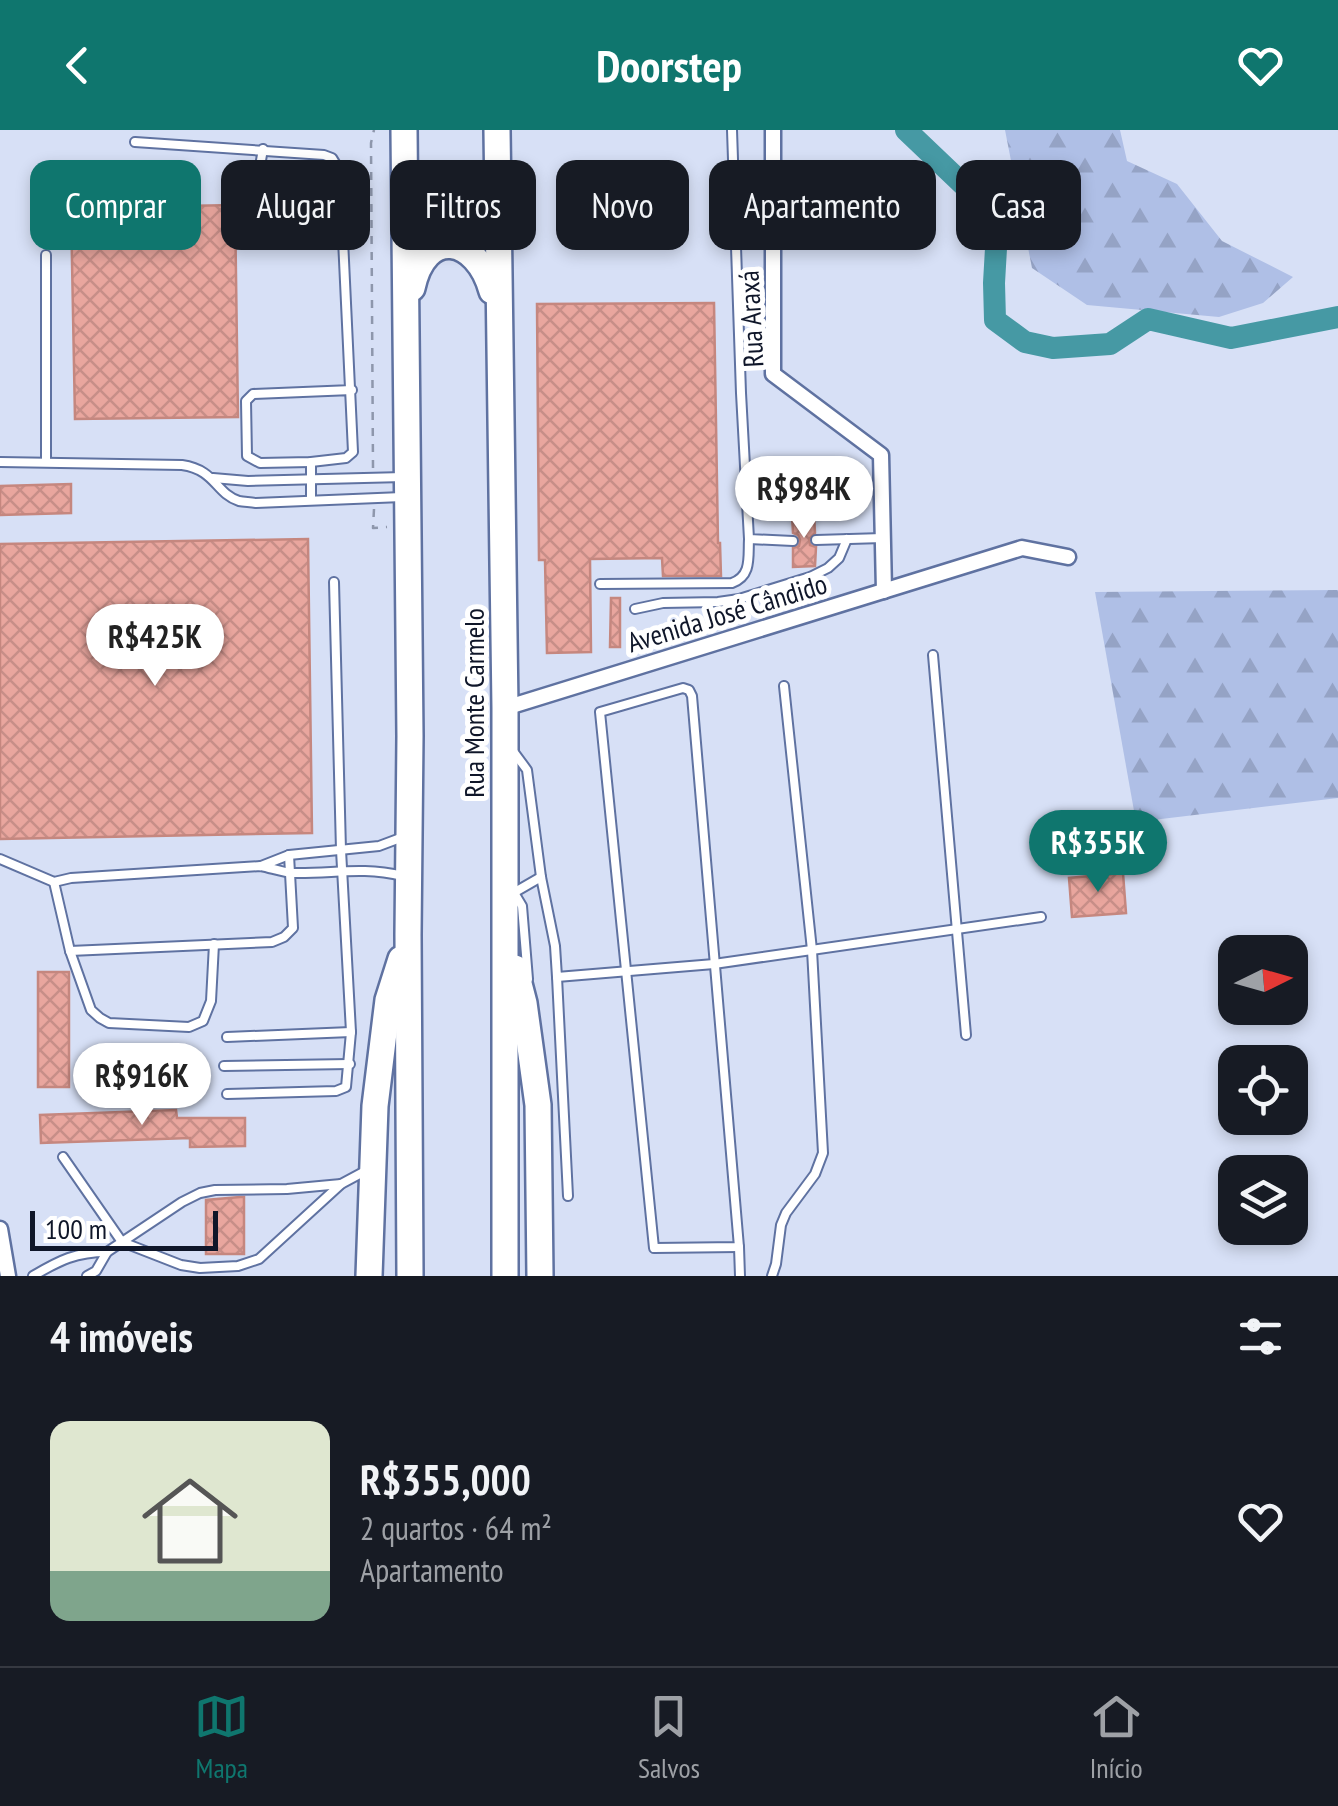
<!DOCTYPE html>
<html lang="pt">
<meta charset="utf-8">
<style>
:root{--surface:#171b24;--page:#242831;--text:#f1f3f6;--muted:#9ea1a6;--line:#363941;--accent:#0f766e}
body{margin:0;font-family:"PT Sans Narrow",sans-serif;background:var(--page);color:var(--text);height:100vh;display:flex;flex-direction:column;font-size:38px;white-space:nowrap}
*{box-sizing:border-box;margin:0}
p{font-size:32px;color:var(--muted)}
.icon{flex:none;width:55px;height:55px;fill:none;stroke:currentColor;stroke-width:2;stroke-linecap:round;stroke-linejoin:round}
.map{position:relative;height:1146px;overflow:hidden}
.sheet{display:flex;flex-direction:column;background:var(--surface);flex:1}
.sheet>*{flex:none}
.guide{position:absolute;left:30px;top:30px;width:1280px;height:90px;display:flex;gap:20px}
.needle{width:65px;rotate:85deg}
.buttons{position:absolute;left:1218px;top:805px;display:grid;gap:20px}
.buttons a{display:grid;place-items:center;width:90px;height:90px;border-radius:20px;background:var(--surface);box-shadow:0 5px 15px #0003;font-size:50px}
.scale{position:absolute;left:30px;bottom:25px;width:188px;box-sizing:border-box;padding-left:10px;border:5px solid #0f1629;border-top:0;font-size:28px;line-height:35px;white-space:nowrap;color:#0f1629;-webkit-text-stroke:8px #fff;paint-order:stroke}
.price{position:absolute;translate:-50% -85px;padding:0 22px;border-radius:35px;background:#fff;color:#222;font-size:32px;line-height:65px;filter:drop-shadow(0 2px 5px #0008)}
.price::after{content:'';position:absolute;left:50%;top:60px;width:30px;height:22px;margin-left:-15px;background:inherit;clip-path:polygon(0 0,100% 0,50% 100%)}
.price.on{background:var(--accent);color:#fff}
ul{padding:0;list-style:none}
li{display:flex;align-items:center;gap:30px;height:250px;padding:0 50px}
li span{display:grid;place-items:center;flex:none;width:280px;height:200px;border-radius:20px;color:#555}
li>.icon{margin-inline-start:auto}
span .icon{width:120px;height:120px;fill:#fffc;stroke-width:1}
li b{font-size:42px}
h2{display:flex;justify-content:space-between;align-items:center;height:120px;padding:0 50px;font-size:42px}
.pill{padding:0 35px;border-radius:20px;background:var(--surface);box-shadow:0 5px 15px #0003;font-size:35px;line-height:90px}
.pill.on{background:var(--accent);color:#fff}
header{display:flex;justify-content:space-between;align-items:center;height:130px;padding:0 50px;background:var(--accent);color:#fff;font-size:45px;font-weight:800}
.menu{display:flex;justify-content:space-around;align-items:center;height:140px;border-top:2px solid var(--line);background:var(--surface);font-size:28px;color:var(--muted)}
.menu a{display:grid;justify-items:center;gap:5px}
.menu .on{color:var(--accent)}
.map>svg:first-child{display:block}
.forest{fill:url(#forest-firs)}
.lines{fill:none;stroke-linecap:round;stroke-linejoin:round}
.river{stroke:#4699a4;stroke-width:22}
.building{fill:url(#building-cross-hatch);stroke:#c5877f;stroke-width:2.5}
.lane-casing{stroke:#5f72a1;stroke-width:12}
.street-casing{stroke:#5f72a1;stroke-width:19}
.highway-casing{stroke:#5f72a1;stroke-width:30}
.path{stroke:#8e97ac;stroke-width:2.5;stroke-dasharray:8 8;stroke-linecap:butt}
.lane{stroke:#fff;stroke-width:8}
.street{stroke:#fff;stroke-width:14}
.highway{stroke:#fff;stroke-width:25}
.labels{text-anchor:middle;stroke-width:10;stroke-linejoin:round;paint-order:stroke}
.street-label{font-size:28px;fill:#0f1629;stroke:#fff}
</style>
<header><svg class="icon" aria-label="back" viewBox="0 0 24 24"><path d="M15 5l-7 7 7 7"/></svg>Doorstep<svg class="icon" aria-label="heart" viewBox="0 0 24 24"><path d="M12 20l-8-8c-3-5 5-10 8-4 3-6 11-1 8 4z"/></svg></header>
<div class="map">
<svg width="1338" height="1146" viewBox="0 0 1338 1146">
<defs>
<pattern id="forest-firs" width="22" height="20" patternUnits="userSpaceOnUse" patternTransform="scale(2.5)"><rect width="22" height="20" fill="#afbfe6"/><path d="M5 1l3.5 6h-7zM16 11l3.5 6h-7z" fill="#95a3c5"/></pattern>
<pattern id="building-cross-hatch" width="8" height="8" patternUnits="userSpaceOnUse" patternTransform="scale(2.5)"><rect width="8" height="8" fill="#e9a69e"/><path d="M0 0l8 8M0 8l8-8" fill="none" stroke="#c78e88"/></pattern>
</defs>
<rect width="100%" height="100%" fill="#d7e0f6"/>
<!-- forest -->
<g class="forest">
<polygon points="1005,0 1120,0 1127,31 1177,54 1222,111 1293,147 1263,173 1219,187 1087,175 1032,138"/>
<polygon points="1338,460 1338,668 1136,692 1095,462"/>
</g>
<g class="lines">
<!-- river -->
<polyline class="river" points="906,0 970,61 997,101 994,153 995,190 1025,212 1053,218 1110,214 1148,189 1231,208 1338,187"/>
</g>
<!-- building -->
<g class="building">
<polygon points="235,75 238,287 75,289 71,78"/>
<polygon points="714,173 718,413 720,413 721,446 663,446 662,428 590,429 591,522 547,523 545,430 539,430 537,174"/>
<polygon points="71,354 71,383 0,385 0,356"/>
<polygon points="814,384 815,403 809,409 810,415 816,417 815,436 793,437 793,418 799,416 800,410 798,405 793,403 792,385"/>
<polygon points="308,409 312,703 0,709 0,414"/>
<polygon points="611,468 620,468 620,517 610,517"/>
<polygon points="1123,743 1126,783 1072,787 1069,748"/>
<rect x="38" y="842" width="31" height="115"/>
<polygon points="176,980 177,988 245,988 245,1016 190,1017 190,1008 41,1013 40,985"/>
<polygon points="240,1067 244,1067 244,1124 206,1124 206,1070"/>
</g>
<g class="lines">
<defs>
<g id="lane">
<polyline points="732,0 741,263 749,409 793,411"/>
<polyline points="135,12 324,25 332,28 343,46 342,88 353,322 346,328 311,332 260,333 247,326 246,271 253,264 352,260"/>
<polyline points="263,19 253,76 254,82 261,88 342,88"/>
<polyline points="46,125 46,331"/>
<path d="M0 332 182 335C216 340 215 363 239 371 244 372 250 372 256 373L402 367"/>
<polyline points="311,332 311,370"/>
<polyline points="213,348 248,351 404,347"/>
<polyline points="816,410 883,408"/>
<path d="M600 454 732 453C752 446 748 427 749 409"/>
<polyline points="635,479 663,473 718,472 739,469 810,447 828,438 839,428 847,409"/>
<polyline points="933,525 966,905"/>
<polygon points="683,558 689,560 692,566 739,1117 654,1118 600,582"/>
<polyline points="513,621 527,640 541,747 555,816 557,847 714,834 1041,787"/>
<path d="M0 729 54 752 71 748 261 736C271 738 282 742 292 743 334 744 360 736 403 746"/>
<polyline points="261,736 289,725 379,716 403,707"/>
<polyline points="54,752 70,821 91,880 100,888 109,893 189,897 203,891 211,871 214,814"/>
<polyline points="513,761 522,776 528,849"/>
<polyline points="515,762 541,747"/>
<polyline points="70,821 272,812 284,807 293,798 289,725"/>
<polyline points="557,847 568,1066"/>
<polyline points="227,907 351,902"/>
<polyline points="224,936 350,934"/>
<polyline points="227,964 336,961 346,957 351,902 341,720 334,452"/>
<polyline points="63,1027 122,1112 181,1135 200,1138 238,1136 259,1129 341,1054 369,1039"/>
<polyline points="739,1117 740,1146"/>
<path d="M33 1146C60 1130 76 1122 107 1122"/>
<polyline points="87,1146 96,1141 107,1122 182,1072 200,1063 215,1060 287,1059 341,1054"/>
<polyline points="772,1146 776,1134 781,1095 786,1083 815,1044 823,1023 812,820 784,556"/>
</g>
<g id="street">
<polyline points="773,0 773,244 881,325 884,461"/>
<polyline points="505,578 1022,418 1068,427"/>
<polyline points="0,1099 8,1146"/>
</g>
<g id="highway">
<polyline points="404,0 410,606 408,805 410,1146"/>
<polyline points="497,0 505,578 505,1146"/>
<path d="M412 158C425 96 477 106 492 161"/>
<polyline points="515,838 524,873 538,975 540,1146"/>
<polyline points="369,1146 375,976 388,870 401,829"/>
</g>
</defs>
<!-- lane casing -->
<use href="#lane" class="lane-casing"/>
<!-- street casing -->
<use href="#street" class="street-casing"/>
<!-- highway casing -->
<use href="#highway" class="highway-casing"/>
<!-- path -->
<g class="path">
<polyline points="373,338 371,13 374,0"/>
<polyline points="374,379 373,398 387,397"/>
</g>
<!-- lane -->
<use href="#lane" class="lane"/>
<!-- street -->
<use href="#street" class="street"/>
<!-- highway -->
<use href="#highway" class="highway"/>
</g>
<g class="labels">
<!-- street labels -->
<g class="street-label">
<text transform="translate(751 189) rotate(-93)" y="10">Rua Araxá</text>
<text transform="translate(727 483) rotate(-17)" y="10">Avenida José Cândido</text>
<text transform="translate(474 573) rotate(-90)" y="10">Rua Monte Carmelo</text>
</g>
</g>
</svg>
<div class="buttons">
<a><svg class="needle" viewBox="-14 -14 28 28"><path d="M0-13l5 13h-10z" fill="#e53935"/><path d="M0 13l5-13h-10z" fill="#9ea1a6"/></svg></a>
<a><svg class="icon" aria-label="locate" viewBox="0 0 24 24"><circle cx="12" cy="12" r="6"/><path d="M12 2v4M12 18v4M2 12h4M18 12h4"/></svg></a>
<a><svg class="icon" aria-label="layers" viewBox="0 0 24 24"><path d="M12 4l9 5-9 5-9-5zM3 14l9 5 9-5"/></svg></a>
</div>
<div class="scale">100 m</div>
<b class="price" style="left:804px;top:411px">R$984K</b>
<b class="price" style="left:155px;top:559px">R$425K</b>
<b class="price on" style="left:1098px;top:765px">R$355K</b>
<b class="price" style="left:142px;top:998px">R$916K</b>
<div class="guide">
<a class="pill on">Comprar</a>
<a class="pill">Alugar</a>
<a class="pill">Filtros</a>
<a class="pill">Novo</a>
<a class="pill">Apartamento</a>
<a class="pill">Casa</a>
</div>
</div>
<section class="sheet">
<h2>4 imóveis<svg class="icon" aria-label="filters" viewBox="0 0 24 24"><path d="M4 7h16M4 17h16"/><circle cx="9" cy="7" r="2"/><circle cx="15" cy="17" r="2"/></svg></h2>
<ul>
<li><span style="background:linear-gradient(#dfe7d0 75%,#7fa58c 0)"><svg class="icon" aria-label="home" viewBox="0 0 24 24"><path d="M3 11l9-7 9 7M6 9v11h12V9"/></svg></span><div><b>R$355,000</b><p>2 quartos · 64 m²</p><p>Apartamento</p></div><svg class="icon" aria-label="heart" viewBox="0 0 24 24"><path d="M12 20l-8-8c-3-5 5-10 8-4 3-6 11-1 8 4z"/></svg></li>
</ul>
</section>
<nav class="menu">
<a class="on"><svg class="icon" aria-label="map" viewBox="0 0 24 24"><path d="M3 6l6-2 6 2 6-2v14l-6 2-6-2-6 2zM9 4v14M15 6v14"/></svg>Mapa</a>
<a><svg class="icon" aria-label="saved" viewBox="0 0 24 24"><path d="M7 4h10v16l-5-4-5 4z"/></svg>Salvos</a>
<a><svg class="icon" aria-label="home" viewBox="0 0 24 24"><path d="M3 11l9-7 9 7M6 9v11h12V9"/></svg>Início</a>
</nav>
